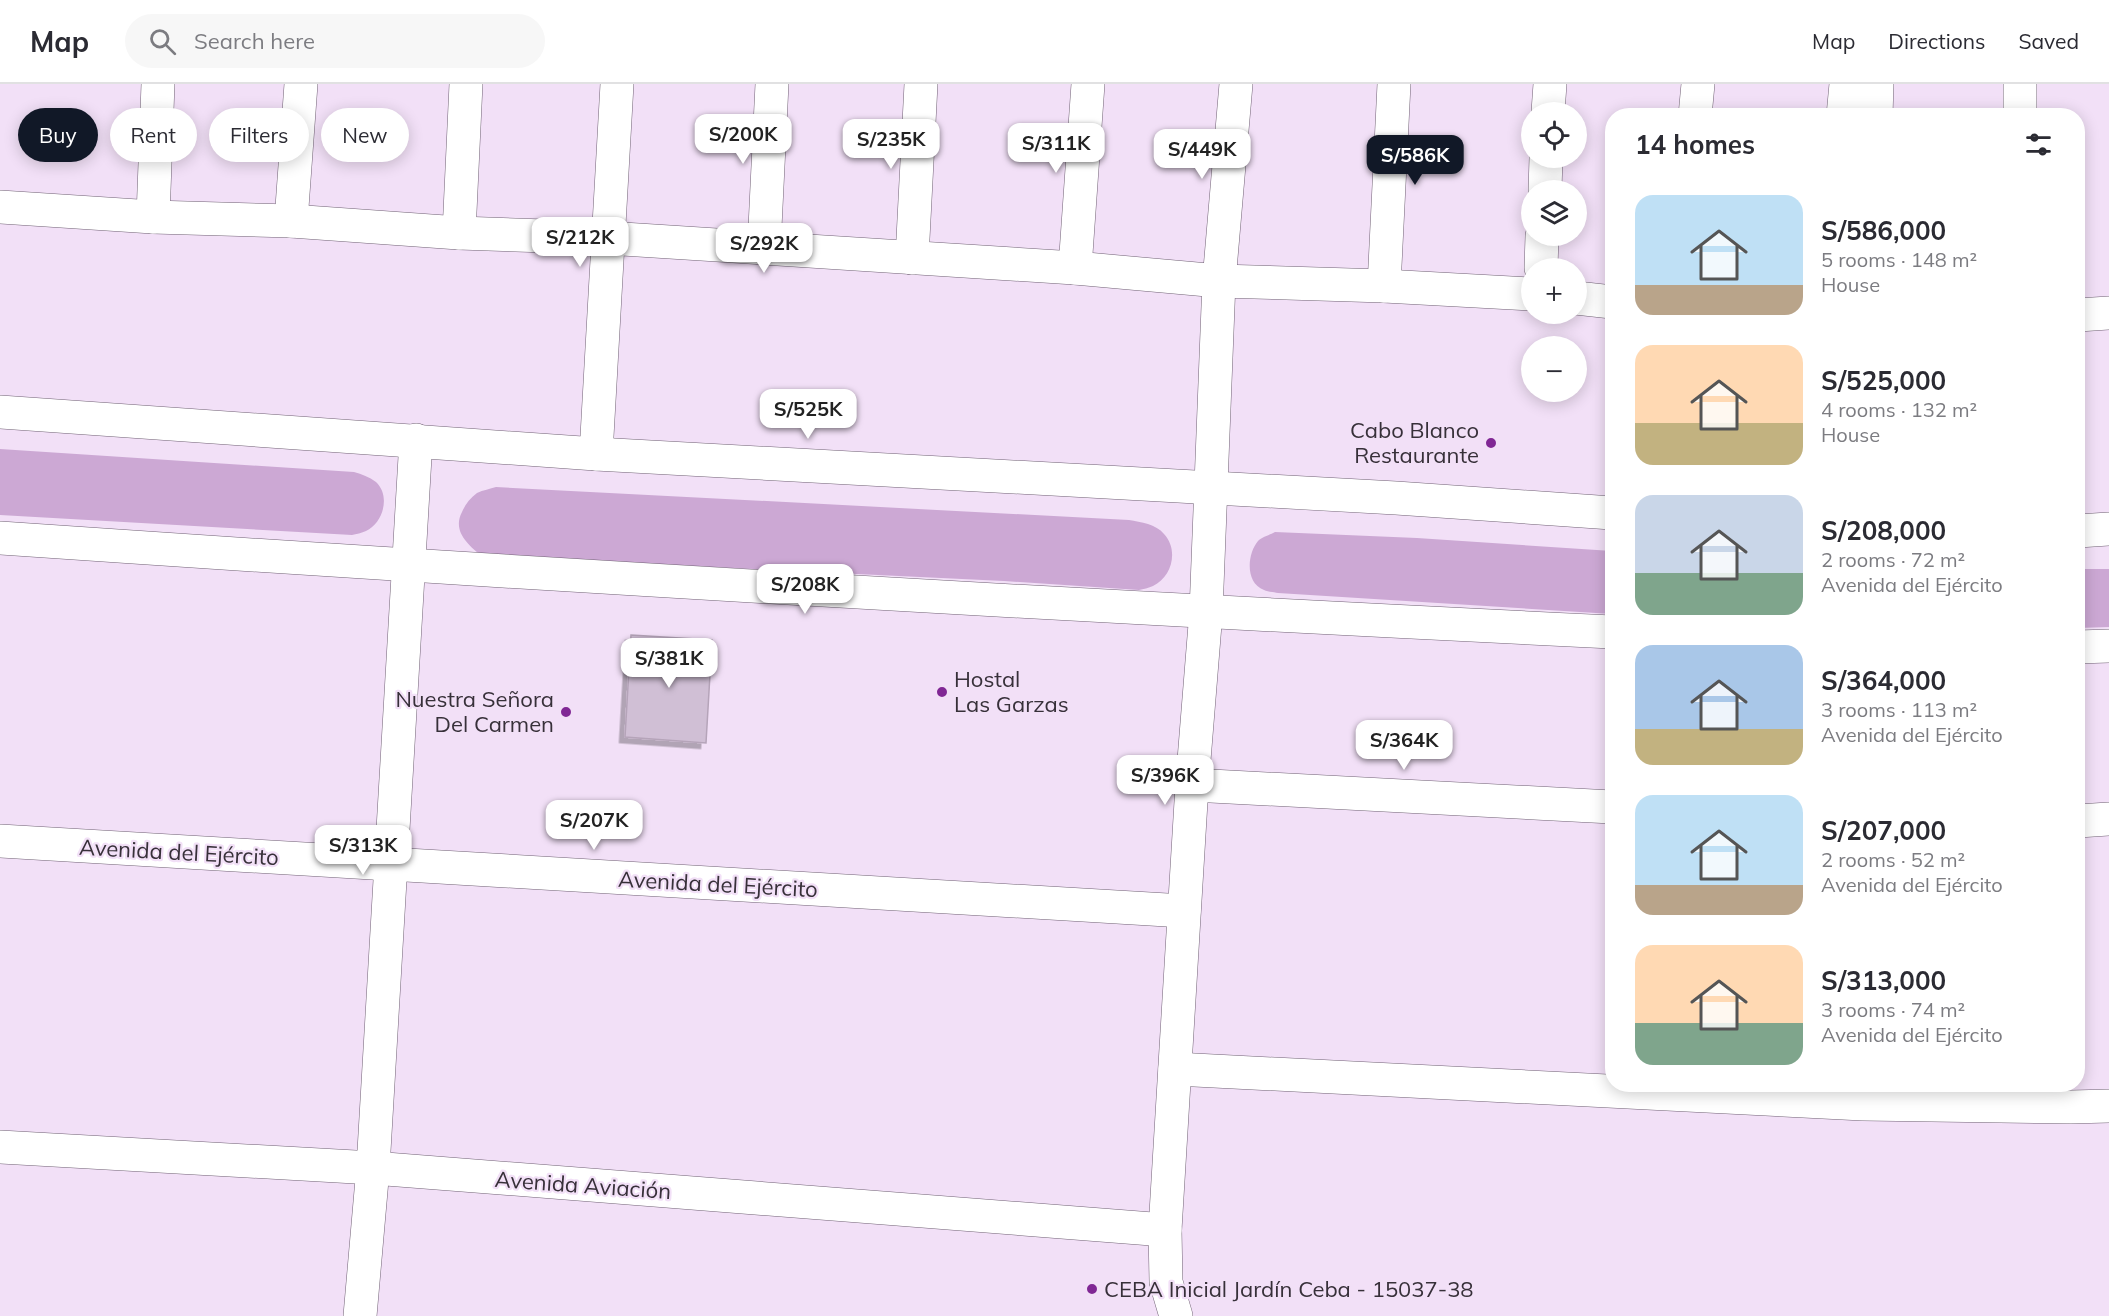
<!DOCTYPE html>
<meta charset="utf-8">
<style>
:root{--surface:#fff;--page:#f7f7f7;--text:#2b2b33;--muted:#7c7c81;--line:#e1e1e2;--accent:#111827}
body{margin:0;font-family:Mulish,sans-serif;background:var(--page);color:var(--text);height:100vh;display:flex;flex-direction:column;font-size:22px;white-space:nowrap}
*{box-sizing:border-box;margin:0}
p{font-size:20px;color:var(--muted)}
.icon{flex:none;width:33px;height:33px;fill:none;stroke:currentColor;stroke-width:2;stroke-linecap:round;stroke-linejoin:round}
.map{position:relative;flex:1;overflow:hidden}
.side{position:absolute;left:1605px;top:24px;width:480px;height:984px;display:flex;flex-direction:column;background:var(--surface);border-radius:24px;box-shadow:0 3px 15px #0003}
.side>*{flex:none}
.guide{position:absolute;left:18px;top:24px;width:570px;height:54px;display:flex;gap:12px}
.tools{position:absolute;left:1521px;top:18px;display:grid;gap:12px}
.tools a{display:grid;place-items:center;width:66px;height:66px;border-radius:50%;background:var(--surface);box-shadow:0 3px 15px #0003;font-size:30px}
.price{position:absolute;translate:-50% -51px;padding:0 14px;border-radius:12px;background:#fff;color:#222;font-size:20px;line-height:39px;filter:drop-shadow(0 2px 3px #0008)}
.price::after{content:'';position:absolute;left:50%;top:36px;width:18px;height:14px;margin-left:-9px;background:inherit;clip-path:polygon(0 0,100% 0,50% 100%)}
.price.selected{background:var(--accent);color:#fff}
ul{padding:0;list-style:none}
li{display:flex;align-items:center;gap:18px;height:150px;padding:0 30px}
li span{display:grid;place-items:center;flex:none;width:168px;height:120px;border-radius:18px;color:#555}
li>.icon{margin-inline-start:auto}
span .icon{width:72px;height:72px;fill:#fffc;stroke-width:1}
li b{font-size:26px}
h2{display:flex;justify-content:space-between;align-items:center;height:72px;padding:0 30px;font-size:26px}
.pill{padding:0 21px;border-radius:27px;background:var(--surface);box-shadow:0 3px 15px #0003;font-size:21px;line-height:54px}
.pill.selected{background:var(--accent);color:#fff}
header{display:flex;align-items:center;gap:36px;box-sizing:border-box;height:84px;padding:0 30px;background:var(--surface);border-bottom:2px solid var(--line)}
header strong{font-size:28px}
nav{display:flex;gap:33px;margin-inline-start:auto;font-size:21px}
.search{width:420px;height:54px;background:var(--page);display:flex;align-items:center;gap:15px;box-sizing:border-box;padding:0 21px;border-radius:33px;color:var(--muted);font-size:22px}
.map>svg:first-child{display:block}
.green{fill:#cca8d4}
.building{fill:#d0bfd5;stroke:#b5a4b9;stroke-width:1.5;filter:url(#shadow)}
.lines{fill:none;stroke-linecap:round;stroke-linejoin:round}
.minor-casing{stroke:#716275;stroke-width:34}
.secondary-casing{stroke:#716275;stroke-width:34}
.minor{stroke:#fff;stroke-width:33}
.secondary{stroke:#fff;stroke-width:33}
.poi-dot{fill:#802794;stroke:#f2e0f7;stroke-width:2}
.labels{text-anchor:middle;stroke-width:4.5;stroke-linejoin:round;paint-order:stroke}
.poi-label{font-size:22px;fill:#373039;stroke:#f2e0f7;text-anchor:end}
.street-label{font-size:22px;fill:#373039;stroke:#f2e0f7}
</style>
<header>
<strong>Map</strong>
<div class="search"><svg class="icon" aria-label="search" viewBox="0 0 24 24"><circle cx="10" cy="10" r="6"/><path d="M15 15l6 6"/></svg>Search here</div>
<nav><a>Map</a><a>Directions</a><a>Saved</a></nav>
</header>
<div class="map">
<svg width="2109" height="1232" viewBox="0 0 2109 1232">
<defs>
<filter id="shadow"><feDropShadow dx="-5.5" dy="5.5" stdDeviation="0" flood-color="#0004"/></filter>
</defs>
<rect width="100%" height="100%" fill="#f2e0f7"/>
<!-- green -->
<g class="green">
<path d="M0 365 354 388C362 390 369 393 376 398 391 412 383 439 366 447 362 449 356 450 352 451L0 431Z"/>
<path d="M496 403 1129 436C1141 438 1156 440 1164 450 1179 466 1172 493 1153 502 1149 504 1143 505 1139 506L1004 497 482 472C468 461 452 447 462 428 465 421 470 414 477 409 483 406 490 405 496 403Z"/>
<path d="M1275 448 1417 454 1612 467V530L1278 509C1274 508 1268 508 1264 506 1245 499 1247 470 1258 457 1262 453 1270 451 1275 448Z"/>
<polygon points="2078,485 2109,485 2109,543 2078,544"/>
</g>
<!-- building -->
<polygon class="building" points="631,551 712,556 706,659 625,653"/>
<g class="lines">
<defs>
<g id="minor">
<polyline points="2020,0 2020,32"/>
<polyline points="1548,28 1550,0"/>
<polyline points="1695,32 1698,0"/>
<polyline points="1843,32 1846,0"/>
<polyline points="1876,32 1877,0"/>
<polyline points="1545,106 1546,74"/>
<polyline points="0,123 153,133 291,137 459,149 607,154 1075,184 1219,197 1384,202 1532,210"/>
<polyline points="153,133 158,0"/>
<polyline points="291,137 301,0"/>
<polyline points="459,149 466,0"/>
<polyline points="764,164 772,0"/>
<polyline points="912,174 921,0"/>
<polyline points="1075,184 1088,0"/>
<polyline points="1541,184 1542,152"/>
<polyline points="1384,202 1394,0"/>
<polyline points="1576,214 1612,218"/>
<polyline points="2078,231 2109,229"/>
<polyline points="596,370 617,0"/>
<polyline points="1192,701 1612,723"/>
<polyline points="2078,737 2109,735"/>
<polyline points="0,757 1184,827"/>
<polyline points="1175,985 1863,1020 2071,1023 2109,1022"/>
<polyline points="0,1063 373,1084 1165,1146"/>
<polyline points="360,1232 373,1084 416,356"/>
<polyline points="1176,1232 1166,1198 1165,1146 1192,701 1206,528 1219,197 1236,0"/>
</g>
<g id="secondary">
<polyline points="0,328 596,370 1396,414 1612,429"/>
<polyline points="2078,447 2109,445"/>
<path d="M0 454C537 491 1075 522 1612 548"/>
<polyline points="2078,563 2109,562"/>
</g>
</defs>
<!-- minor casing -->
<use href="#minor" class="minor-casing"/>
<!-- secondary casing -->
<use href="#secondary" class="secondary-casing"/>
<!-- minor -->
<use href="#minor" class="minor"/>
<!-- secondary -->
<use href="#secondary" class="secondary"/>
</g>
<!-- markers -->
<g class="poi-dot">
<circle cx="1491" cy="359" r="6"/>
<circle cx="942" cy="608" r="6"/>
<circle cx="566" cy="628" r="6"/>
<circle cx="1092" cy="1205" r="6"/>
</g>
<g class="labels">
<!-- poi labels -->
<g class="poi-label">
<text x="1479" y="354">Cabo Blanco<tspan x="1479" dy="25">Restaurante</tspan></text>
<text x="954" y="603" text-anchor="start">Hostal<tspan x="954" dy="25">Las Garzas</tspan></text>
<text x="554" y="623">Nuestra Señora<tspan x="554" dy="25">Del Carmen</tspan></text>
<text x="1104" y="1213" text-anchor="start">CEBA Inicial Jardín Ceba - 15037-38</text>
</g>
<!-- street labels -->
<g class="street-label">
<text transform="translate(179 768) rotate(3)" y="8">Avenida del Ejército</text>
<text transform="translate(718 800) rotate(3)" y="8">Avenida del Ejército</text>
<text transform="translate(583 1101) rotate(4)" y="8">Avenida Aviación</text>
</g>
</g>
</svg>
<div class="tools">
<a><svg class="icon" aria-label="locate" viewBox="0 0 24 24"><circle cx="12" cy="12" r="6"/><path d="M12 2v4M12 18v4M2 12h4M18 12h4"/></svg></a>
<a><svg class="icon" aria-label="layers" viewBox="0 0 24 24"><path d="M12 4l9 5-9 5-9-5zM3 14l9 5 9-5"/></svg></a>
<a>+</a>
<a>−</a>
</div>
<b class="price" style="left:743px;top:81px">S/200K</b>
<b class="price" style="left:891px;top:86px">S/235K</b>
<b class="price" style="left:1056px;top:90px">S/311K</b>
<b class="price" style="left:1202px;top:96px">S/449K</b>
<b class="price selected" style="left:1415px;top:102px">S/586K</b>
<b class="price" style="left:580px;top:184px">S/212K</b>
<b class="price" style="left:764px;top:190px">S/292K</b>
<b class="price" style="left:808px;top:356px">S/525K</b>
<b class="price" style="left:805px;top:531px">S/208K</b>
<b class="price" style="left:669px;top:605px">S/381K</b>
<b class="price" style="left:1404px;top:687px">S/364K</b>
<b class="price" style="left:1165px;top:722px">S/396K</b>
<b class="price" style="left:594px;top:767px">S/207K</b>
<b class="price" style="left:363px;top:792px">S/313K</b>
<div class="guide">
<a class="pill selected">Buy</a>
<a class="pill">Rent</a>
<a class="pill">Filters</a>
<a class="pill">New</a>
</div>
<section class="side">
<h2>14 homes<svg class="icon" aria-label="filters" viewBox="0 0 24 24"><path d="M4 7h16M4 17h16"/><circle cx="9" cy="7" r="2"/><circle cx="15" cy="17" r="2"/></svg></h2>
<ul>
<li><span style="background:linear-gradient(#bfe0f5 75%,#b9a48a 0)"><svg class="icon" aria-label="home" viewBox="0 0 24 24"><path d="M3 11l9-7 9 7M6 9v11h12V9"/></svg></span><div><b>S/586,000</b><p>5 rooms · 148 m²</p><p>House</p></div></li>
<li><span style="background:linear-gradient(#ffd9b3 65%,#c2b280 0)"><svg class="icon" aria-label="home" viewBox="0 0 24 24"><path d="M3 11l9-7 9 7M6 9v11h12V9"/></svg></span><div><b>S/525,000</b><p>4 rooms · 132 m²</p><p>House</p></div></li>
<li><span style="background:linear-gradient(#c9d6e8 65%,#7fa58c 0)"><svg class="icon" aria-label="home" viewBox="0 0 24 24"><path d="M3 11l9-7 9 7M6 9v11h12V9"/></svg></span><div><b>S/208,000</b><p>2 rooms · 72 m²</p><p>Avenida del Ejército</p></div></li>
<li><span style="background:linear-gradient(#a9c7e8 70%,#c2b280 0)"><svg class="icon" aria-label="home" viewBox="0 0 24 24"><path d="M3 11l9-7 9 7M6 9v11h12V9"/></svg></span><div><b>S/364,000</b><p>3 rooms · 113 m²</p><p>Avenida del Ejército</p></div></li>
<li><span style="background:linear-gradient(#bfe0f5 75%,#b9a48a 0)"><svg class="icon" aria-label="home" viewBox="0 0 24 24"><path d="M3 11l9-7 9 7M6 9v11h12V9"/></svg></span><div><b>S/207,000</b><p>2 rooms · 52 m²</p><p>Avenida del Ejército</p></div></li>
<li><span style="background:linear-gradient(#ffd9b3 65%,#7fa58c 0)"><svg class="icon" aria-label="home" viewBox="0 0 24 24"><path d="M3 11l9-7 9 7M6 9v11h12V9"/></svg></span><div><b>S/313,000</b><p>3 rooms · 74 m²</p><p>Avenida del Ejército</p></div></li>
</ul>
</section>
</div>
